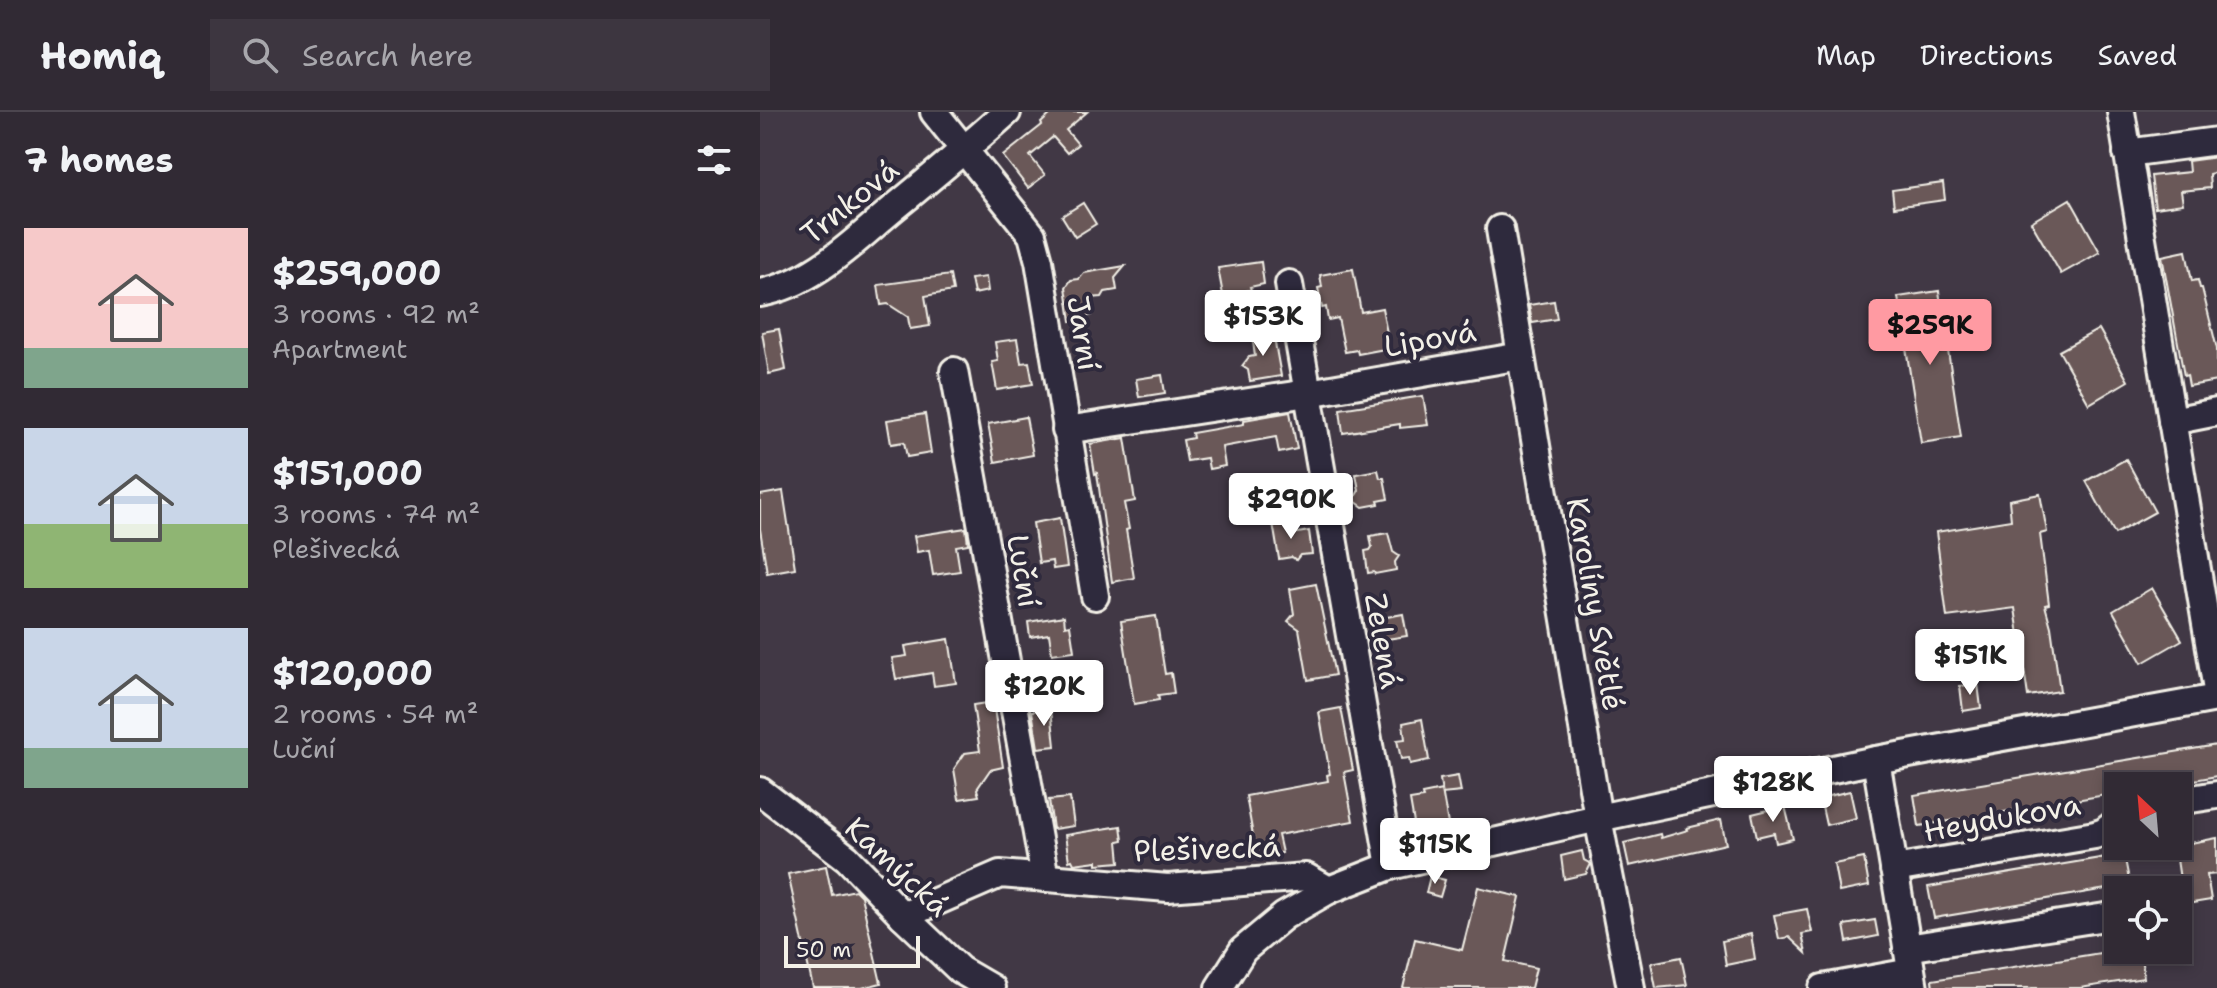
<!DOCTYPE html>
<meta charset="utf-8">
<style>
:root{--surface:#312a34;--page:#3d3640;--text:#f1f3f6;--muted:#a8a7ac;--line:#4c464f;--accent:#ff9aa2}
body{margin:0;font-family:"Shantell Sans",sans-serif;background:var(--page);color:var(--text);height:100vh;display:flex;flex-direction:column;font-size:30px;white-space:nowrap}
*{box-sizing:border-box;margin:0}
p{font-size:26px;color:var(--muted)}
.icon{flex:none;width:44px;height:44px;fill:none;stroke:currentColor;stroke-width:2;stroke-linecap:round;stroke-linejoin:round}
.map{position:relative;flex:1;overflow:hidden}
.panel{display:flex;flex-direction:column;background:var(--surface);width:760px}
.panel>*{flex:none}
.needle{width:52px;rotate:334deg}
.tools{position:absolute;left:1344px;top:660px;display:grid;gap:16px}
.tools a{display:grid;place-items:center;width:88px;height:88px;border-radius:0px;background:var(--surface);box-shadow:0 4px 12px #0003,0 0 0 2px var(--line);font-size:40px}
.scale{position:absolute;left:24px;bottom:20px;width:136px;box-sizing:border-box;padding-left:8px;border:4px solid #f4f1e8;border-top:0;font-size:22px;line-height:28px;white-space:nowrap;color:#f4f1e8;-webkit-text-stroke:6px #2f2a3d;paint-order:stroke}
.price{position:absolute;translate:-50% -68px;padding:0 18px;border-radius:8px;background:#fff;color:#222;font-size:26px;line-height:52px;filter:drop-shadow(0 2px 4px #0008)}
.price::after{content:'';position:absolute;left:50%;top:48px;width:24px;height:18px;margin-left:-12px;background:inherit;clip-path:polygon(0 0,100% 0,50% 100%)}
.price.active{background:var(--accent);color:#111}
ul{padding:0;list-style:none}
li{display:flex;align-items:center;gap:24px;height:200px;padding:0 24px}
li span{display:grid;place-items:center;flex:none;width:224px;height:160px;border-radius:0px;color:#555}
li>.icon{margin-inline-start:auto}
span .icon{width:96px;height:96px;fill:#fffc;stroke-width:1}
li b{font-size:34px}
h2{display:flex;justify-content:space-between;align-items:center;height:96px;padding:0 24px;font-size:34px}
header{display:flex;align-items:center;gap:48px;box-sizing:border-box;height:112px;padding:0 40px;background:var(--surface);border-bottom:2px solid var(--line)}
header strong{font-size:38px}
nav{display:flex;gap:44px;margin-inline-start:auto;font-size:28px}
.search{width:560px;height:72px;background:var(--page);display:flex;align-items:center;gap:20px;box-sizing:border-box;padding:0 28px;border-radius:0px;color:var(--muted);font-size:30px}
main{display:flex;flex:1;min-height:0}
.map>svg:first-child{display:block}
.building{fill:#6a5858;stroke:#f4f1e8;stroke-width:2}
.lines{fill:none;stroke-linecap:round;stroke-linejoin:round}
.minor-casing{stroke:#f4f1e8;stroke-width:32}
.minor{stroke:#2f2a3d;stroke-width:26}
.labels{text-anchor:middle;stroke-width:8;stroke-linejoin:round;paint-order:stroke}
.street-label{font-size:30px;fill:#f4f1e8;stroke:#2f2a3d}
</style>
<header>
<strong>Homiq</strong>
<div class="search"><svg class="icon" aria-label="search" viewBox="0 0 24 24"><circle cx="10" cy="10" r="6"/><path d="M15 15l6 6"/></svg>Search here</div>
<nav><a>Map</a><a>Directions</a><a>Saved</a></nav>
</header>
<main>
<section class="panel">
<h2>7 homes<svg class="icon" aria-label="filters" viewBox="0 0 24 24"><path d="M4 7h16M4 17h16"/><circle cx="9" cy="7" r="2"/><circle cx="15" cy="17" r="2"/></svg></h2>
<ul>
<li><span style="background:linear-gradient(#f6c9c9 75%,#7fa58c 0)"><svg class="icon" aria-label="home" viewBox="0 0 24 24"><path d="M3 11l9-7 9 7M6 9v11h12V9"/></svg></span><div><b>$259,000</b><p>3 rooms · 92 m²</p><p>Apartment</p></div></li>
<li><span style="background:linear-gradient(#c9d6e8 60%,#8fb573 0)"><svg class="icon" aria-label="home" viewBox="0 0 24 24"><path d="M3 11l9-7 9 7M6 9v11h12V9"/></svg></span><div><b>$151,000</b><p>3 rooms · 74 m²</p><p>Plešivecká</p></div></li>
<li><span style="background:linear-gradient(#c9d6e8 75%,#7fa58c 0)"><svg class="icon" aria-label="home" viewBox="0 0 24 24"><path d="M3 11l9-7 9 7M6 9v11h12V9"/></svg></span><div><b>$120,000</b><p>2 rooms · 54 m²</p><p>Luční</p></div></li>
</ul>
</section>
<div class="map">
<svg width="1457" height="876" viewBox="0 0 1457 876">
<rect width="100%" height="100%" fill="#413845"/>
<filter id="ink" filterUnits="userSpaceOnUse"><feTurbulence type="fractalNoise" baseFrequency=".0125" numOctaves="2"/><feDisplacementMap in="SourceGraphic" scale="16" xChannelSelector="R" yChannelSelector="G"/><feConvolveMatrix kernelMatrix="1 2 1 2 8 2 1 2 1" color-interpolation-filters="sRGB"/></filter>
<g filter="url(#ink)">
<!-- building -->
<g class="building">
<polygon points="293,0 327,0 306,18 318,32 307,41 293,25 270,44 285,63 268,76 243,44 282,13 281,11"/>
<polygon points="1457,45 1457,60 1449,62 1450,76 1421,79 1423,92 1395,96 1391,64 1429,60 1428,49"/>
<polygon points="1183,71 1185,88 1134,95 1132,78"/>
<polygon points="1310,87 1340,140 1301,162 1271,110"/>
<polygon points="323,91 336,112 315,125 302,104"/>
<polygon points="1426,139 1432,169 1438,168 1440,176 1442,176 1457,237 1457,269 1429,274 1427,263 1424,264 1402,144"/>
<polygon points="501,150 504,172 490,175 491,178 463,183 458,156"/>
<polygon points="365,154 355,166 357,178 345,180 342,185 330,186 332,203 311,209 306,175 311,168 319,167 324,161"/>
<polygon points="593,157 601,200 622,196 630,236 598,242 597,238 585,240 578,206 568,208 566,195 562,196 558,176 562,175 560,163"/>
<polygon points="190,163 193,179 165,184 170,214 150,217 148,205 128,192 121,193 118,173"/>
<polygon points="226,165 228,179 214,182 211,167"/>
<polygon points="1179,179 1201,325 1161,331 1138,185"/>
<polygon points="794,189 797,207 772,211 769,193"/>
<polygon points="19,217 26,258 9,262 2,220"/>
<polygon points="1339,217 1368,269 1329,292 1299,239"/>
<polygon points="513,220 521,264 490,269 488,258 482,254 489,245 495,244 492,223"/>
<polygon points="257,227 261,251 269,250 273,272 237,278 232,250 238,249 235,230"/>
<polygon points="402,263 405,281 379,285 376,267"/>
<polygon points="663,284 668,313 640,316 640,312 583,321 580,297"/>
<polygon points="530,300 537,337 519,341 516,325 462,335 465,354 449,357 447,346 427,349 423,328 433,326 432,321 484,312 484,308"/>
<polygon points="165,302 171,341 147,345 144,330 131,332 127,308"/>
<polygon points="266,305 273,343 235,350 228,312"/>
<polygon points="365,326 375,389 364,391 369,417 366,418 374,466 352,470 337,361 335,362 330,332"/>
<polygon points="1366,347 1395,400 1355,422 1326,369"/>
<polygon points="618,358 620,366 624,366 628,387 618,389 619,392 603,395 596,390 595,385 599,378 596,362"/>
<polygon points="23,379 35,456 7,461 0,417 0,383"/>
<polygon points="1280,382 1287,420 1280,422 1289,492 1285,493 1291,515 1300,579 1268,584 1255,496 1187,505 1176,420 1251,408 1249,388"/>
<polygon points="300,406 307,455 293,457 292,449 279,451 273,411"/>
<polygon points="530,408 532,422 549,419 552,442 540,443 536,448 532,445 519,447 513,411"/>
<polygon points="206,416 208,432 196,434 200,459 173,463 169,438 157,440 154,424"/>
<polygon points="628,421 633,440 639,444 635,450 636,458 615,462 614,460 608,461 605,439 610,438 612,435 610,424"/>
<polygon points="556,472 575,563 548,568 539,517 528,509 534,502 530,477"/>
<polygon points="1392,476 1422,528 1382,551 1353,499"/>
<polygon points="643,502 647,524 620,528 616,507"/>
<polygon points="304,504 305,514 310,513 314,539 292,542 289,522 270,525 268,510"/>
<polygon points="396,504 405,562 411,561 414,581 398,583 399,588 374,592 361,509"/>
<polygon points="189,527 196,571 174,574 172,561 136,567 132,546 147,544 145,534"/>
<polygon points="1218,572 1221,596 1203,599 1200,574"/>
<polygon points="233,590 243,655 230,658 217,677 219,684 199,687 194,657 205,641 220,639 213,593"/>
<polygon points="581,596 593,658 584,660 593,709 518,723 522,741 497,746 486,684 568,669 567,663 570,662 559,600"/>
<polygon points="291,597 295,634 278,636 272,599"/>
<polygon points="662,607 669,648 650,652 649,646 641,647 637,628 645,627 643,611"/>
<polygon points="1457,633 1457,664 1400,674 1358,674 1358,681 1159,714 1154,683"/>
<polygon points="698,664 701,680 682,682 680,667"/>
<polygon points="682,678 688,712 655,717 650,688 663,686 662,682"/>
<polygon points="1090,679 1096,706 1066,713 1060,686"/>
<polygon points="310,686 314,714 293,717 289,688"/>
<polygon points="1025,694 1033,727 1016,731 1014,721 997,725 992,702"/>
<polygon points="961,708 966,732 869,754 864,731 900,722 901,726 928,718 927,716"/>
<polygon points="361,714 363,728 358,729 360,750 337,752 337,749 314,752 312,748 309,749 305,723"/>
<polygon points="1457,726 1457,762 1447,763 1451,788 1420,793 1417,774 1421,774 1415,734"/>
<polygon points="822,739 824,748 831,752 826,762 804,767 801,744"/>
<polygon points="1364,742 1370,773 1174,806 1168,775"/>
<polygon points="1104,746 1109,774 1079,780 1074,752"/>
<polygon points="66,754 72,783 95,778 101,784 121,871 102,876 53,876 28,762"/>
<polygon points="670,764 685,768 680,785 666,781"/>
<polygon points="718,775 760,785 745,849 776,856 771,876 643,876 655,827 702,838"/>
<polygon points="1047,797 1052,820 1042,822 1046,841 1029,825 1019,827 1014,803"/>
<polygon points="1115,808 1118,824 1087,830 1084,813"/>
<polygon points="991,822 995,847 966,853 962,829"/>
<polygon points="1359,838 1380,838 1384,866 1320,876 1173,876 1172,868"/>
<polygon points="921,845 927,873 896,876 891,851"/>
</g>
<g class="lines">
<defs>
<g id="minor">
<polyline points="174,0 272,123 279,149 335,484"/>
<polyline points="1361,0 1457,578"/>
<polyline points="1367,41 1457,29"/>
<polyline points="740,117 838,706 871,876"/>
<polyline points="529,172 630,754"/>
<path d="M0 181C53 172 94 129 134 96 172 65 210 33 247 0"/>
<polyline points="194,259 285,766"/>
<polyline points="1412,309 1457,300"/>
<polyline points="306,318 548,281 761,244"/>
<polyline points="1116,648 1154,876"/>
<polyline points="0,679 87,746 143,804 200,858 231,876"/>
<polyline points="1418,689 1457,683"/>
<polyline points="1134,757 1335,723 1344,720 1358,709"/>
<polyline points="143,804 240,762 408,776 546,765 569,778"/>
<polyline points="1147,836 1358,803"/>
<polyline points="459,876 483,838 524,804 569,778 630,754 838,706 1116,648 1457,586"/>
<polyline points="1063,876 1151,860"/>
</g>
</defs>
<!-- minor casing -->
<use href="#minor" class="minor-casing"/>
<!-- minor -->
<use href="#minor" class="minor"/>
</g>
</g>
<g class="labels">
<!-- street labels -->
<g class="street-label">
<text transform="translate(90 90) rotate(-39)" y="10">Trnková</text>
<text transform="translate(323 221) rotate(81)" y="10">Jarní</text>
<text transform="translate(670 227) rotate(-10)" y="10">Lipová</text>
<text transform="translate(263 459) rotate(80)" y="10">Luční</text>
<text transform="translate(835 492) rotate(80)" y="10">Karolíny Světlé</text>
<text transform="translate(623 529) rotate(80)" y="10">Zelená</text>
<text transform="translate(1242 706) rotate(-10)" y="10">Heydukova</text>
<text transform="translate(447 737) rotate(-2)" y="10">Plešivecká</text>
<text transform="translate(137 755) rotate(43)" y="10">Kamýcká</text>
</g>
</g>
</svg>
<div class="tools">
<a><svg class="needle" viewBox="-14 -14 28 28"><path d="M0-13l5 13h-10z" fill="#e53935"/><path d="M0 13l5-13h-10z" fill="#a8a7ac"/></svg></a>
<a><svg class="icon" aria-label="locate" viewBox="0 0 24 24"><circle cx="12" cy="12" r="6"/><path d="M12 2v4M12 18v4M2 12h4M18 12h4"/></svg></a>
</div>
<div class="scale">50 m</div>
<b class="price" style="left:503px;top:246px">$153K</b>
<b class="price active" style="left:1170px;top:255px">$259K</b>
<b class="price" style="left:531px;top:429px">$290K</b>
<b class="price" style="left:1210px;top:585px">$151K</b>
<b class="price" style="left:284px;top:616px">$120K</b>
<b class="price" style="left:1013px;top:712px">$128K</b>
<b class="price" style="left:675px;top:774px">$115K</b>
</div>
</main>
